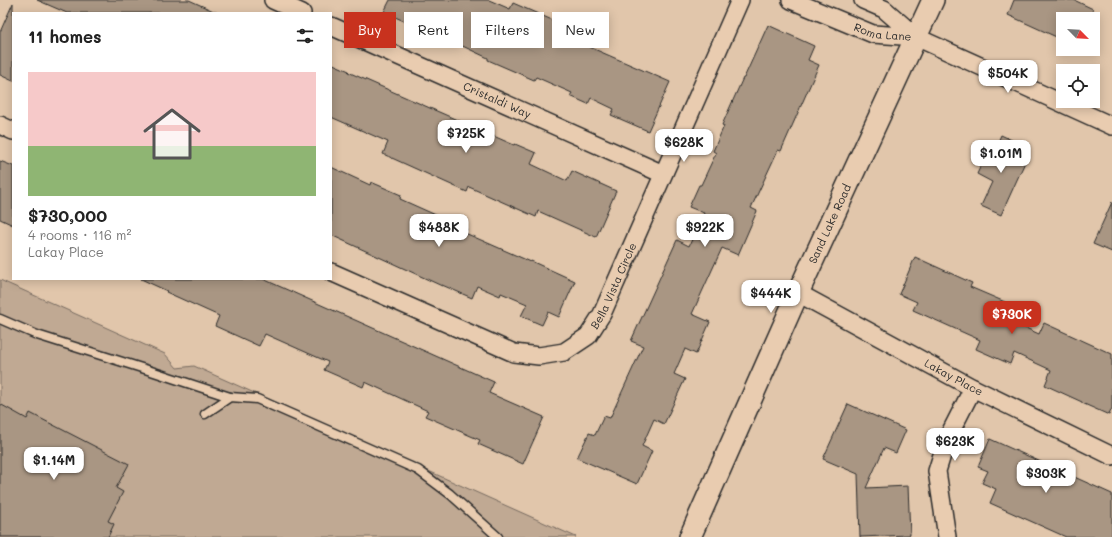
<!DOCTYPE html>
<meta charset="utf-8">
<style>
:root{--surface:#fff;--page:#f6f6f6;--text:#222;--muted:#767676;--accent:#c8321e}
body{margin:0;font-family:Mali,sans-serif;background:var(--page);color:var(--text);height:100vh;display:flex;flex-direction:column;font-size:15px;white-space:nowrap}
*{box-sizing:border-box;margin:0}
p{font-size:13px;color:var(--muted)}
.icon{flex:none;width:22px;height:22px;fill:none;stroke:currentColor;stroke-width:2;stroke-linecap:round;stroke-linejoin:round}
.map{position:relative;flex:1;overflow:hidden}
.drawer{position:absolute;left:12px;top:12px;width:320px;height:268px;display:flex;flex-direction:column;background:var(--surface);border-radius:0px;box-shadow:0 2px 10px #0003}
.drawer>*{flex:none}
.top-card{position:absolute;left:344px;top:12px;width:380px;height:36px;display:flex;gap:8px}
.needle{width:26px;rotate:114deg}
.fabs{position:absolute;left:1056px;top:12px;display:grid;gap:8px}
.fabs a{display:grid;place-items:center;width:44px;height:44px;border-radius:0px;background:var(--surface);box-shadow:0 2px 10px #0003;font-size:20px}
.price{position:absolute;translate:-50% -34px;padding:0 9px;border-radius:8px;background:#fff;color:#222;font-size:13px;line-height:26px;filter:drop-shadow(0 1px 2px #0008)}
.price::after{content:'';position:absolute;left:50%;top:24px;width:12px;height:9px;margin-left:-6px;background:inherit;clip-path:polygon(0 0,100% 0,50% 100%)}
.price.active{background:var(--accent);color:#fff}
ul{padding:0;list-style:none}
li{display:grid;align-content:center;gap:8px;height:212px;padding:0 16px}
li span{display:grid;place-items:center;height:124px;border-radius:0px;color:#555}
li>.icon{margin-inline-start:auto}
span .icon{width:72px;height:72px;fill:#fffc;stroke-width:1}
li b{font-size:17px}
h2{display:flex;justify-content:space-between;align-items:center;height:48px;padding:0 16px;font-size:17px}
.chip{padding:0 14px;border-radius:0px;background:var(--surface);box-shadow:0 2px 10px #0003;font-size:14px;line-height:36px}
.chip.active{background:var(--accent);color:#fff}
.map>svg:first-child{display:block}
.green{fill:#c0a993;stroke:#766a5f}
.building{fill:#a99683;stroke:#2b2b2b}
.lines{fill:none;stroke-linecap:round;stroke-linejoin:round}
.service-casing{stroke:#2b2b2b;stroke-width:11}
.minor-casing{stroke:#2b2b2b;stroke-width:20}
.tertiary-casing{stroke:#2b2b2b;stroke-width:24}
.service{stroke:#e9ccb0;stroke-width:8}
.minor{stroke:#e9ccb0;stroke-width:17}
.tertiary{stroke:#e9ccb0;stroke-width:21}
.labels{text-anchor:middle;stroke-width:4;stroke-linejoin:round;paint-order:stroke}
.street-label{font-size:11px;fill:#2b2b2b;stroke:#e9ccb0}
</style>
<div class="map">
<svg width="1112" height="537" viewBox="0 0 1112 537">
<rect width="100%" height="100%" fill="#e1c6ab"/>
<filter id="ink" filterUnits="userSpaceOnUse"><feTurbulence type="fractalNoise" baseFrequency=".025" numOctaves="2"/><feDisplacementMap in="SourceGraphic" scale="8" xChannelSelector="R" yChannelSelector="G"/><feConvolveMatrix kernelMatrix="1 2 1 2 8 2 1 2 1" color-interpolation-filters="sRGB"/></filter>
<g filter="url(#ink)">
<!-- green -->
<polygon class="green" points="0,280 165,354 177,368 194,366 576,537 0,537"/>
<!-- building -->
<g class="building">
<polygon points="37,0 189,0 218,13 67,13"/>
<polygon points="390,0 489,0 510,9 513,3 559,23 555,32 670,82 648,131 611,115 614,109 591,98 588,104 570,96 572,93 536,77 534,80 488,60 488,58 454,42 453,43 384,12"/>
<polygon points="1014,0 1074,0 1093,9 1088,19 1063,19 1063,40 1008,15"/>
<polygon points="13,3 13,81 0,75 0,32"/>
<polygon points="768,25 814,46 808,60 819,65 781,151 778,150 751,208 757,211 738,255 722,248 692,314 710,322 696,354 685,349 674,374 685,379 664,424 654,419 642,446 652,451 637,484 577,458 589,433 595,435 604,416 610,418 643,346 631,341 677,240 689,246 704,213 689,207 699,185 701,185 716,153 713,151 724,126 722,125 743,78 744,78"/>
<polygon points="331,63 349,71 348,72 514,145 515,144 536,153 531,164 567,181 572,171 616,191 596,237 538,211 536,217 469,187 467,192 383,154 388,142 331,117"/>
<polygon points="1001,135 1018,143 1013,154 1026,160 1001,215 981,206 992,182 977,174 989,148 994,151"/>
<polygon points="0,161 13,166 13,225 0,219"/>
<polygon points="331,167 370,185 371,182 401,195 400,199 467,229 465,233 531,262 531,261 575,281 559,317 548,312 542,325 521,316 527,304 501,293 500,296 477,286 472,298 442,285 442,286 331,235"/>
<polygon points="1112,202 1112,252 1093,244"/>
<polygon points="915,257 972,283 970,287 1005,302 999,316 1039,334 1044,323 1112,354 1112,408 1109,415 1082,403 1082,402 1045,385 1051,370 1014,353 1010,364 976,349 980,340 913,310 917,302 899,294"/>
<polygon points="141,279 263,279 494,382 489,393 544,417 523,464 478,444 480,440 425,416 428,411 365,382 363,387 324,370 328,362 265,334 259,346 215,326 219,316 166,292 167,291"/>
<polygon points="0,404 27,419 30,413 129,464 116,488 123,492 108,521 114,524 108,537 0,537"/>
<polygon points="848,404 906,430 896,453 884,448 866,488 908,486 910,535 860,537 858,474 823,459"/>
<polygon points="990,439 1112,494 1112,537 1066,537 990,503 996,489 982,483 988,471 978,467"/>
</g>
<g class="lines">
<defs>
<g id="service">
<polyline points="0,319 37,335 148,370 230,397"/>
<polyline points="205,414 230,397 257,399 418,470 450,494 498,537"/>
</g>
<g id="minor">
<polyline points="273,0 302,13"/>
<path id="s1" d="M791 0 873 34 916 37"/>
<polyline points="863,0 884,9 916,37 1112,126"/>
<path id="s2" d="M331 26 663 174"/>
<polyline points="0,125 13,131"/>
<path id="s3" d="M331 272 514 353 539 356 564 352 588 336 602 314 740 0"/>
<path id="s4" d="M798 293 973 388 1112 456"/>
<polyline points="947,537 937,471 947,439 973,388"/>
</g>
<g id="tertiary">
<path id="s5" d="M690 537 798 293 933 0"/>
</g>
</defs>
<!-- service casing -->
<use href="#service" class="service-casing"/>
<!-- minor casing -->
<use href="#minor" class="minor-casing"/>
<!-- tertiary casing -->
<use href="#tertiary" class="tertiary-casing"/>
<!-- service -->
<use href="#service" class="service"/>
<!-- minor -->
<use href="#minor" class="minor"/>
<!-- tertiary -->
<use href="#tertiary" class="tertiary"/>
</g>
</g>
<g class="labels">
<!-- street labels -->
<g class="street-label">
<text dy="4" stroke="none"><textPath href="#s1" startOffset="98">Roma Lane</textPath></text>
<text dy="4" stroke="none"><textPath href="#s2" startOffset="182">Cristaldi Way</textPath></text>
<text dy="4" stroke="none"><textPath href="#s5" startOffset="343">Sand Lake Road</textPath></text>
<text dy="4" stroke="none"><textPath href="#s3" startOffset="336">Bella Vista Circle</textPath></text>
<text dy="4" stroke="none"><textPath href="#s4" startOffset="177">Lakay Place</textPath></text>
</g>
</g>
</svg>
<div class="fabs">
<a><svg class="needle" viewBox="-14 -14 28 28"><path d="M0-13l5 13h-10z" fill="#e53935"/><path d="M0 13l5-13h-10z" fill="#767676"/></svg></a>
<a><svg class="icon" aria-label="locate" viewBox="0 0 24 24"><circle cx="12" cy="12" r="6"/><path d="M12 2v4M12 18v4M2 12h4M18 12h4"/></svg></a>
</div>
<b class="price" style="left:1008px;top:94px">$504K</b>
<b class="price" style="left:466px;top:154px">$725K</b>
<b class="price" style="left:684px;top:163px">$628K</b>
<b class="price" style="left:1001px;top:174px">$1.01M</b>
<b class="price" style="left:439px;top:248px">$488K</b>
<b class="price" style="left:705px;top:248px">$922K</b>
<b class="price" style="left:771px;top:314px">$444K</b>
<b class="price active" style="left:1012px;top:335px">$730K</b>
<b class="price" style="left:955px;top:462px">$623K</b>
<b class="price" style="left:54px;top:481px">$1.14M</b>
<b class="price" style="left:1046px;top:494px">$303K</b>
<div class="top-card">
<a class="chip active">Buy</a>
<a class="chip">Rent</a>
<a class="chip">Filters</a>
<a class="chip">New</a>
</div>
<section class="drawer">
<h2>11 homes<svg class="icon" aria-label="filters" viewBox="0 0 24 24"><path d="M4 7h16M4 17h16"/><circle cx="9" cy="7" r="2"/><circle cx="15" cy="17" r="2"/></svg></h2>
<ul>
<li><span style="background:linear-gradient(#f6c9c9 60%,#8fb573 0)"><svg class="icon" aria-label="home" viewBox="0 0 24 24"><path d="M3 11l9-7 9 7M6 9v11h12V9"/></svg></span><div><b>$730,000</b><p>4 rooms · 116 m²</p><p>Lakay Place</p></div></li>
</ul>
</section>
</div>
